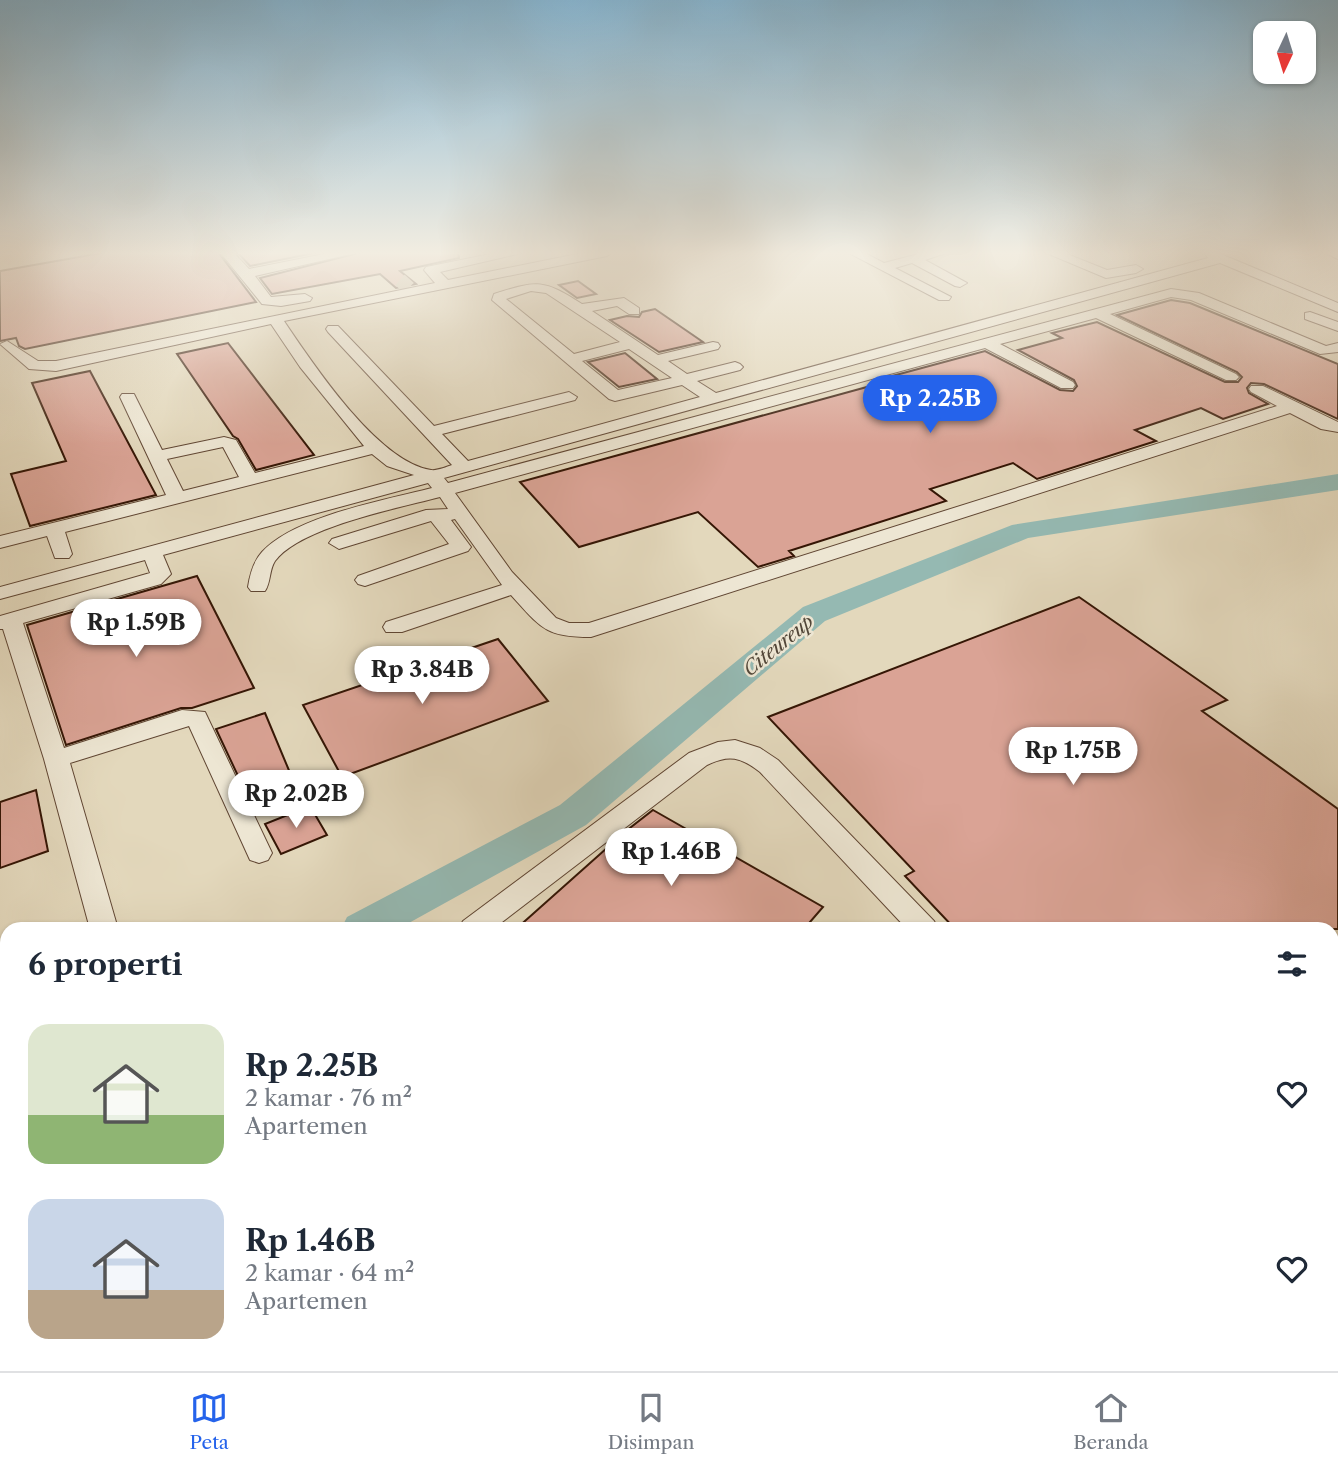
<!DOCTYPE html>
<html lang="id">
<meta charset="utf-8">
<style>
:root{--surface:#fff;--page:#f2f2f3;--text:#1f2937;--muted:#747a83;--line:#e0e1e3;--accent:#2563eb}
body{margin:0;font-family:"Libre Caslon Text",serif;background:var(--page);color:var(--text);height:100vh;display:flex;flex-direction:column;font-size:26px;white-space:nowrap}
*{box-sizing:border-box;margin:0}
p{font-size:23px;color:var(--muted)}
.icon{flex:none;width:38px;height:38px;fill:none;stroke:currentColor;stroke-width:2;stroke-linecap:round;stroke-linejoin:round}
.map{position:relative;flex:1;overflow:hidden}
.drawer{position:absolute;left:0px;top:922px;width:1339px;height:450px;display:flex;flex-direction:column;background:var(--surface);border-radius:21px 21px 0 0;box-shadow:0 2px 5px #0004}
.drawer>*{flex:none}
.needle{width:46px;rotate:184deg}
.tools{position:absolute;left:1253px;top:21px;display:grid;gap:14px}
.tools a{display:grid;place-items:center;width:63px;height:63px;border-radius:14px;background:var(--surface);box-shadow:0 2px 5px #0004;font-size:35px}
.price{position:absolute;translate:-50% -60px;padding:0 16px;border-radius:24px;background:#fff;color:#222;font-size:23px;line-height:46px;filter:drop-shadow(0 2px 4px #0008)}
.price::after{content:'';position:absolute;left:50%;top:42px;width:21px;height:16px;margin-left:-10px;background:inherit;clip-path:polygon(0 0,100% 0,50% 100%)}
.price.active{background:var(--accent);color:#fff}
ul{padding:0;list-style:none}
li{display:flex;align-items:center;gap:21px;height:175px;padding:0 28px}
li span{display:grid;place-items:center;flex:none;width:196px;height:140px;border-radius:21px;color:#555}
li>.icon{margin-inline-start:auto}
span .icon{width:84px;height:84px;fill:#fffc;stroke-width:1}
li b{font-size:30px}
h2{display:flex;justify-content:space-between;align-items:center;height:84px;padding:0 28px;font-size:30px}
.menu{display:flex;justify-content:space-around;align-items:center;height:98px;border-top:2px solid var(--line);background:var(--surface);font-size:19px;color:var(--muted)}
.menu a{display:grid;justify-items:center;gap:4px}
.menu .active{color:var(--accent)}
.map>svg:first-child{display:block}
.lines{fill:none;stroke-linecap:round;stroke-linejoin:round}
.river{fill:#95b9b2;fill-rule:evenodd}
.building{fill:#daa395;stroke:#351605;stroke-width:2}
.minor-tunnel{stroke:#c0b197;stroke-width:14;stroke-dasharray:14 7;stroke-linecap:butt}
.minor-casing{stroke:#604633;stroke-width:2}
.minor{fill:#ede6d3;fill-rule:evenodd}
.labels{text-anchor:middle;stroke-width:5;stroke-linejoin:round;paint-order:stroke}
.water-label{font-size:19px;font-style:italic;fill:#524739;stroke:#ede6d3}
</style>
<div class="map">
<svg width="1338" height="1371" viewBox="0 0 1338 1371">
<rect width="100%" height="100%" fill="#e3d8bc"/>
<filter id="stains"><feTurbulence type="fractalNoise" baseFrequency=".00286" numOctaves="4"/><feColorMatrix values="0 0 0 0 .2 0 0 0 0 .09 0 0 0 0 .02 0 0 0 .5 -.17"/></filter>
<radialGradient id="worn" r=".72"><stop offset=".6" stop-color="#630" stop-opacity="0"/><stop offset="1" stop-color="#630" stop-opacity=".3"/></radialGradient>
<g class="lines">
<!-- river -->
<g class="river">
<polygon points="1338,474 1338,490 1028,538 825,621 586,825 398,929 341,929 347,917 560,805 803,607 1012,525"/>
<polygon points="7,1099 7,1145 0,1148 0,1101"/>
</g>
</g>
<!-- building -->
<g class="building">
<polygon points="107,252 218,252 256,302 25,349 19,346 16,338 0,341 0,271"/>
<polygon points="237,252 319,252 250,266"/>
<polygon points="362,252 458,252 459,258 400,271 416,284 396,288 380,274 272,294 260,278"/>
<polygon points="578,281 596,294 577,298 559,285"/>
<polygon points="1171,300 1190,303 1338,364 1338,419 1264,384 1251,383 1247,388 1249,393 1268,404 1223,419 1201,408 1135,430 1156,441 1037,479 1013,463 930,489 946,501 789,551 794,556 758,567 698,512 579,547 520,482 885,382 881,379 985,351 1060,390 1073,391 1077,386 1074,380 1018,350 1062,338 1052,333 1097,322 1225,382 1238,382 1242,377 1237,372 1117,315"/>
<polygon points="655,309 703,342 659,352 610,320 627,316 639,317 642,312"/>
<polygon points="228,343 314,455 256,470 238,439 233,436 177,354"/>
<polygon points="625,353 657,379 619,387 588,362"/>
<polygon points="90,371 156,495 30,526 11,474 66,461 32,383"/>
<polygon points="197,576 254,688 192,708 181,708 66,745 27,625"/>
<polygon points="1079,597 1227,700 1202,711 1338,809 1338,929 955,929 905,876 914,871 768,717"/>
<polygon points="498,639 548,701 342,777 303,705"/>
<polygon points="265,713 293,780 247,795 216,729"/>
<polygon points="36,790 48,851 0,868 0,802"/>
<polygon points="310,806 327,835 281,854 265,824"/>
<polygon points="653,810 823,907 804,929 516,929 626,831"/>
</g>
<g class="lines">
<!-- minor-tunnel -->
<polyline class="minor-tunnel" points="400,280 409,288"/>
<defs>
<g id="minor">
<polygon points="220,252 233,252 249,269 334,252 360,252 255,276 271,297 305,294 312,298 310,301 281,306 262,304"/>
<path d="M500 252H526L440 272 448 280 587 252H613L607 256 284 321C313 364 378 462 431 470 437 471 446 467 452 465L328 332 326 329 328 326H338L434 426 569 392 577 397 575 400 442 434 468 461 700 397 682 385 615 401 609 399 492 300 494 294C538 280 543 279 582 304L624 298 639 308V314H629L617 306 592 311 658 355 713 342 718 343 720 346 718 349 668 361 687 374 735 362 740 364 743 367 740 370 697 381 716 393 1208 258 1204 252H1216L1338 303V312L1220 263 444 478 448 483 1171 289 1199 293 1326 346 1338 343V352L1320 354 1191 300 1171 297 1110 314 1236 374 1239 377 1236 380H1226L1096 318 1000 344 1073 382 1075 385 1073 388H1061L985 348 455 493 512 572 556 618 569 623H589L1277 406 1251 392 1249 389 1251 386H1263L1338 422V432L1321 429 1290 413 591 637C545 637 541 628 511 595L402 632H386L383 627 386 622 502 585 455 519 451 520 471 547 468 551 365 586 358 584 355 580 358 576 449 544 431 521 339 549 329 543 332 539 426 510 448 509 440 497C399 508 300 527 275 561 269 570 271 582 265 591H251L248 587C250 574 253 562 262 552 295 516 385 500 432 488L428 483 163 555 171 574 161 584 23 623 64 748 182 710 205 712 272 853 268 860 259 863 250 860 189 726 70 763 118 929H90L44 759 3 629H0V616L150 573 145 560 0 599V587L414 475 387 466 372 454 65 532 72 554 69 558H55L47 536 0 548V536L166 495 120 397 122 394H134L162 450 224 437 236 440 255 473 364 446 300 367 271 324 56 371 29 369 0 344 7 341 38 361H56L435 283 424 270 426 267ZM531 291 546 293 620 342 574 354 506 299ZM629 349 672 378 618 390 582 361ZM223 447 239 477 183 491 167 459Z"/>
<polygon points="847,252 863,252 884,263 926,252 949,252 925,260 967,283 960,287 955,286 912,263 895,268 951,297 949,300 939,300"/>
<polygon points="1044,252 1062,252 1107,270 1136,265 1143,269 1136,273 1106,278"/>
<polygon points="1323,252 1338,252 1338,259"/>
<polygon points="1310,312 1338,322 1338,331 1305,319 1305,313"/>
<path d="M735 740 760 748 778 760 934 921 938 929H907L760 772C741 757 729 754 707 765L493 929H459L463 921 689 753 718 742Z"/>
<polygon points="7,980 7,1006 0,1009 0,983"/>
<polygon points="1338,1092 1338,1125 1332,1127 1332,1094"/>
<polygon points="7,1210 7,1282 0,1279 0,1213"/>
<polygon points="83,1365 124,1365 126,1371 85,1371"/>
<polygon points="835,1365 881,1365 883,1371 837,1371"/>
<polygon points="1047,1365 1086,1365 1084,1371 1045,1371"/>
<polygon points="1141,1365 1184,1365 1186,1371 1143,1371"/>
</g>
</defs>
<!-- minor casing -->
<use href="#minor" class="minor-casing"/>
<!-- minor -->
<use href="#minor" class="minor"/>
</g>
<!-- sky -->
<linearGradient id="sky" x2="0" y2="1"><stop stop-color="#87b6d2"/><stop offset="0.57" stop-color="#f2ede1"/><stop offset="1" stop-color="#f2ede1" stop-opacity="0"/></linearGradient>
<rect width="1338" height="444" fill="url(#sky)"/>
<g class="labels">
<!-- water labels -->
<g class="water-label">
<text transform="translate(778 645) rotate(-39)" y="7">Citeureup</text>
</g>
</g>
<rect width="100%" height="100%" filter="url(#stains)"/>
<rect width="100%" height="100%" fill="url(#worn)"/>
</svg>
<div class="tools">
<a><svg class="needle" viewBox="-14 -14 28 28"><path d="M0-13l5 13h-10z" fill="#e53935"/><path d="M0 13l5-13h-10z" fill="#747a83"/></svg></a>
</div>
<b class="price active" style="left:930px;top:435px">Rp 2.25B</b>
<b class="price" style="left:136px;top:659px">Rp 1.59B</b>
<b class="price" style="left:422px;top:706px">Rp 3.84B</b>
<b class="price" style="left:1073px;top:787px">Rp 1.75B</b>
<b class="price" style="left:296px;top:830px">Rp 2.02B</b>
<b class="price" style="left:671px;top:888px">Rp 1.46B</b>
<section class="drawer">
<h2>6 properti<svg class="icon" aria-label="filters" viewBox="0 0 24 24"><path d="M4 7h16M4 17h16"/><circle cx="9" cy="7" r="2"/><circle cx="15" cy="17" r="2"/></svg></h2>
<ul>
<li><span style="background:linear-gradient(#dfe7d0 65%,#8fb573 0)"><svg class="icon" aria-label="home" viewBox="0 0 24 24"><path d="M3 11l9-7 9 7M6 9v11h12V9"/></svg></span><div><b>Rp 2.25B</b><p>2 kamar · 76 m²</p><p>Apartemen</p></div><svg class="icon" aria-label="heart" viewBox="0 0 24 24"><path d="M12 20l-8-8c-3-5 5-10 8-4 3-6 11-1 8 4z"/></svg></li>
<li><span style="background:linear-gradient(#c9d6e8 65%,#b9a48a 0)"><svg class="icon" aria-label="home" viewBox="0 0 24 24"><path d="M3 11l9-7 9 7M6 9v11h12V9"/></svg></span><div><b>Rp 1.46B</b><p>2 kamar · 64 m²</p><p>Apartemen</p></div><svg class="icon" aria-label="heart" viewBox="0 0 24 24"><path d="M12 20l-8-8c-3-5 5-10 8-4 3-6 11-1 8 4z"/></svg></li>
</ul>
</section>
</div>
<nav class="menu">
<a class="active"><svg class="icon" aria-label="map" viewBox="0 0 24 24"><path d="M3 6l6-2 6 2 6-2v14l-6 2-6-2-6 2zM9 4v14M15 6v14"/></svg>Peta</a>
<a><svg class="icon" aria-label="saved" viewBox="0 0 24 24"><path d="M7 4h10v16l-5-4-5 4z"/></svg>Disimpan</a>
<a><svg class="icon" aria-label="home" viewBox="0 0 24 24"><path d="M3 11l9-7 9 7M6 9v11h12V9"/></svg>Beranda</a>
</nav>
